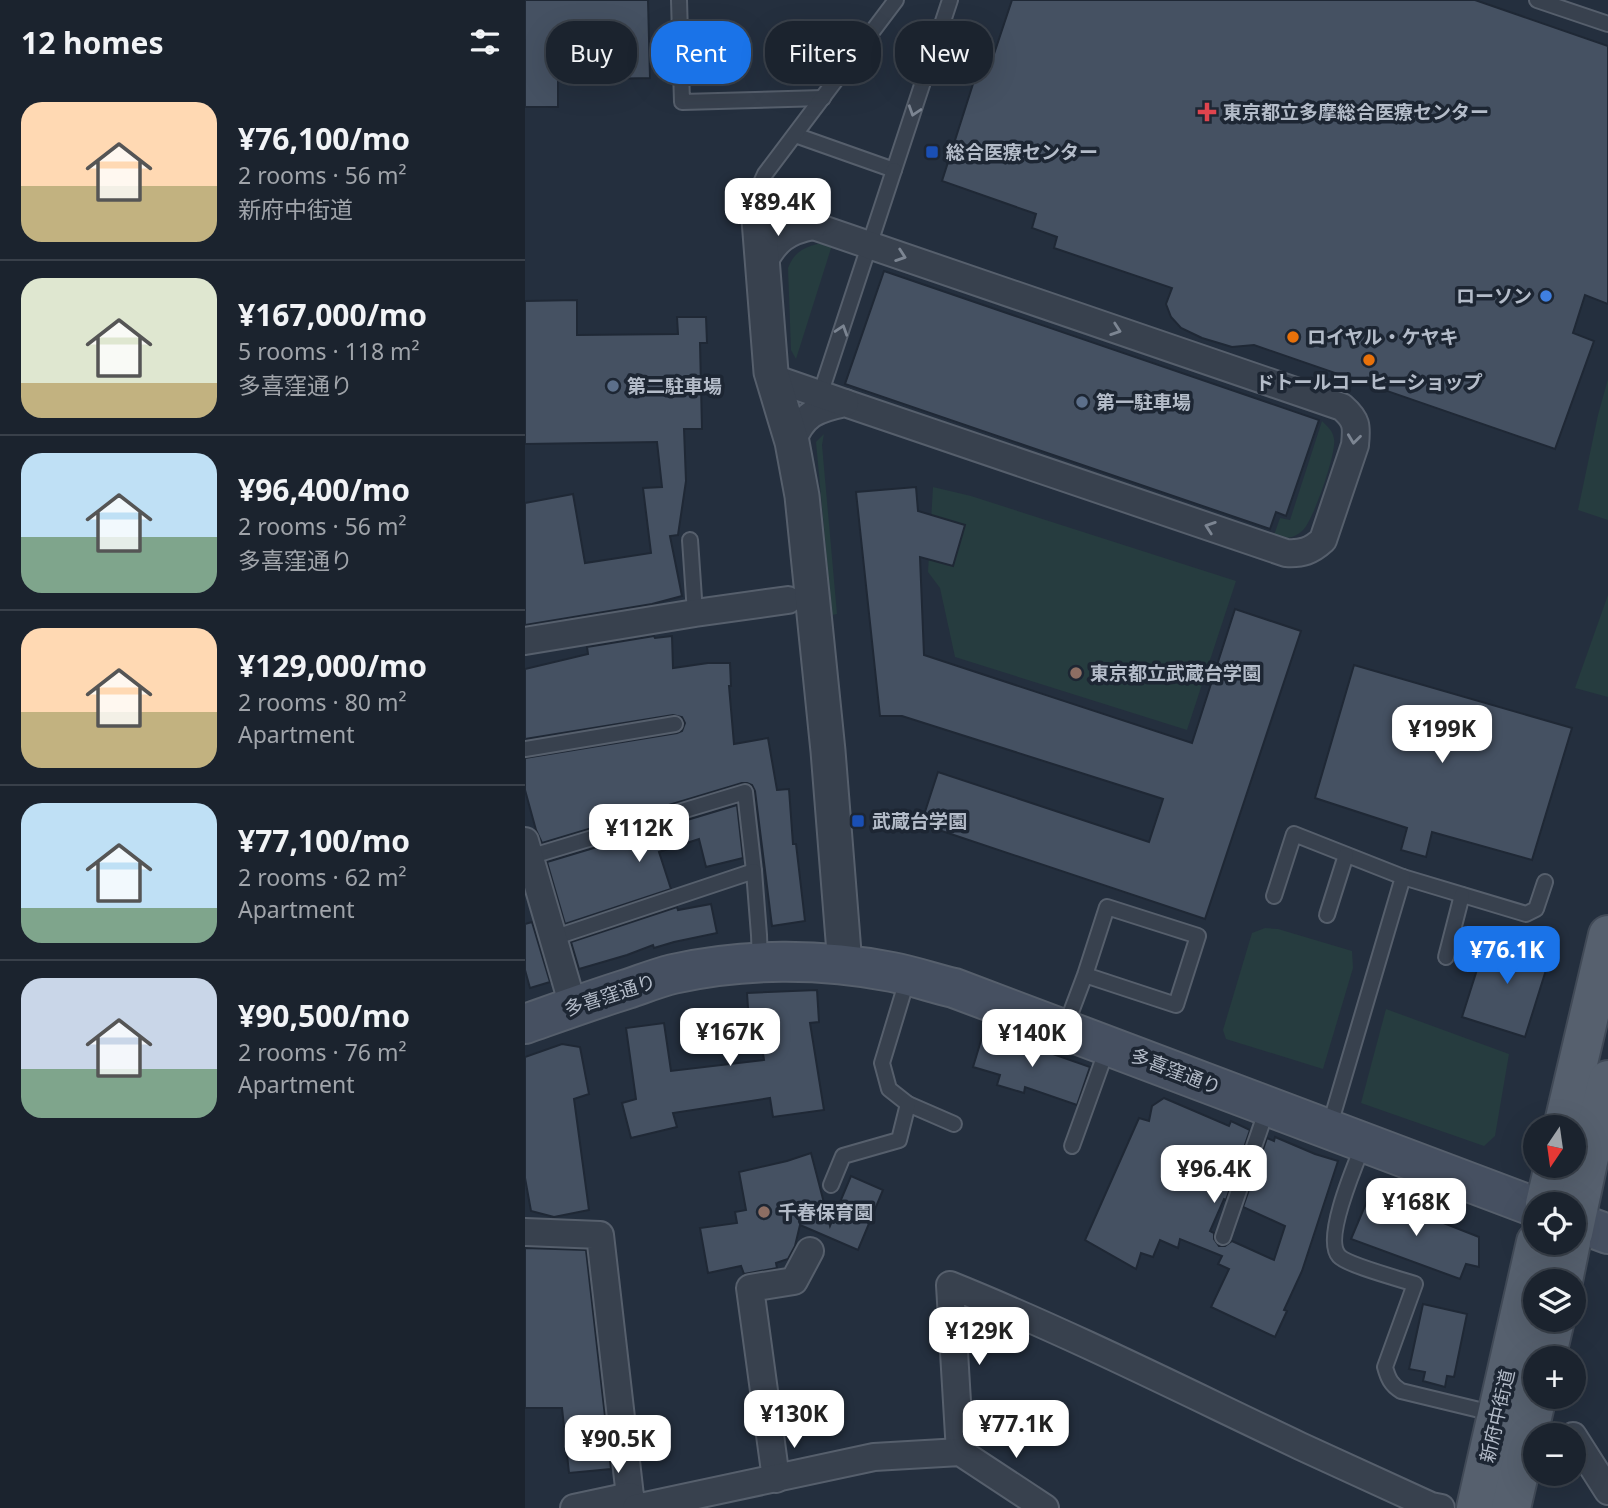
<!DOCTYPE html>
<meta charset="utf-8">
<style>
:root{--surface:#1b232e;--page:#282f3a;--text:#f1f3f6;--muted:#a0a4aa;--line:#39404a;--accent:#1a73e8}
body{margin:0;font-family:"Noto Sans","Noto Sans JP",sans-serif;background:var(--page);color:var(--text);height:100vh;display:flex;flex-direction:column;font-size:26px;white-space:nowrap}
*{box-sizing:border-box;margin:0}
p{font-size:23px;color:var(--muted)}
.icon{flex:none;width:38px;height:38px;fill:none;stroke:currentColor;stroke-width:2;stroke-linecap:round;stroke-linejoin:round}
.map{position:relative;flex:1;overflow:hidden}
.drawer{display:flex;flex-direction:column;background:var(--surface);width:525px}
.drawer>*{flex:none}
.banner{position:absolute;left:21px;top:21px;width:665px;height:63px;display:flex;gap:14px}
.needle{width:46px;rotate:193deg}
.tools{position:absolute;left:998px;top:1115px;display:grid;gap:14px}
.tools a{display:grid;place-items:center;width:63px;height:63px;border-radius:50%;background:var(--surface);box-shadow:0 7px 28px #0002,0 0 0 2px var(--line);font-size:35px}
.price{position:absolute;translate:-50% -60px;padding:0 16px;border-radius:14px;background:#fff;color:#222;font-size:23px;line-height:46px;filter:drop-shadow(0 2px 4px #0008)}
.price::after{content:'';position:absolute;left:50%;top:42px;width:21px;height:16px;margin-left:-10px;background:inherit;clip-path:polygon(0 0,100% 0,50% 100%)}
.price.on{background:var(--accent);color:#fff}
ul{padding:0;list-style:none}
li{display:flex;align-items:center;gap:21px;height:175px;padding:0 21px}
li+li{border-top:2px solid var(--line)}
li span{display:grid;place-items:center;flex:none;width:196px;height:140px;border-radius:21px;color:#555}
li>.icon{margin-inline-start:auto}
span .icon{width:84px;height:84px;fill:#fffc;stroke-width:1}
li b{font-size:30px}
h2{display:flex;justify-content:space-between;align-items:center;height:84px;padding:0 21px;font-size:30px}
.pill{padding:0 24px;border-radius:28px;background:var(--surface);box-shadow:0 7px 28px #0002,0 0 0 2px var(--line);font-size:24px;line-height:63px}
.pill.on{background:var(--accent);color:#fff}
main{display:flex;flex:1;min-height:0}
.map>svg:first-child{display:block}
.green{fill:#263c3f}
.building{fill:#455162;stroke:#1f2835;stroke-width:2}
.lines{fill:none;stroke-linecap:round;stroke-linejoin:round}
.service-casing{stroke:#565f6c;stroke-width:18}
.minor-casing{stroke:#565f6c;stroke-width:30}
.tertiary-casing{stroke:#565f6c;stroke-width:37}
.secondary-casing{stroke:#565f6c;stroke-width:42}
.primary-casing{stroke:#414a57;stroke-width:42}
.service{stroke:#38414e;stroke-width:14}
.minor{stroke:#38414e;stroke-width:26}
.tertiary{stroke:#38414e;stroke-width:33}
.secondary{stroke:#465061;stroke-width:38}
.primary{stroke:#56606e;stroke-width:38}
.oneway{stroke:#7c8592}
.health-dot{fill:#e0444e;stroke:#1d2633;stroke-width:2.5}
.transit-dot{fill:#1a4fb4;stroke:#1d2633;stroke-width:2.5}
.shop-dot{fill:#3f7fe0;stroke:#1d2633;stroke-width:2.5}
.food-dot{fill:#e8710a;stroke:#1d2633;stroke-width:2.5}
.service-dot{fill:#5c6f8a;stroke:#1d2633;stroke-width:2.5}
.education-dot{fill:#8d6e63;stroke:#1d2633;stroke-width:2.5}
.labels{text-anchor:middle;stroke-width:7;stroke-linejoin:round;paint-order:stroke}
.poi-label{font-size:19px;font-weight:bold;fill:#b4bcc9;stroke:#1d2633;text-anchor:start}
.street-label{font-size:19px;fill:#b4bcc9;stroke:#1d2633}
</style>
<main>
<section class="drawer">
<h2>12 homes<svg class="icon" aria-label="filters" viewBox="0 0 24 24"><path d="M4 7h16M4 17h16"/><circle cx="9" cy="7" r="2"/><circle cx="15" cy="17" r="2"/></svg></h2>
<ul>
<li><span style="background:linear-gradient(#ffd9b3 60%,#c2b280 0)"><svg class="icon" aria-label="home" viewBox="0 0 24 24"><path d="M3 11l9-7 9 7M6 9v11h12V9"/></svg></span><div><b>¥76,100/mo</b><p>2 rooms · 56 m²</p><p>新府中街道</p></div></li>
<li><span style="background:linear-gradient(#dfe7d0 75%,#c2b280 0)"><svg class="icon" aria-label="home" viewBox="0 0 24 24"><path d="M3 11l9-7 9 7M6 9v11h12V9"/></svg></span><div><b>¥167,000/mo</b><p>5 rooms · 118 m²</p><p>多喜窪通り</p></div></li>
<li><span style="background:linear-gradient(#bfe0f5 60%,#7fa58c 0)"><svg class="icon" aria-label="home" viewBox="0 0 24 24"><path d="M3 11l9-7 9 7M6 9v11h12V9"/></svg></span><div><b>¥96,400/mo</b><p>2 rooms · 56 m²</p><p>多喜窪通り</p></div></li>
<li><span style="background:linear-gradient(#ffd9b3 60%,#c2b280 0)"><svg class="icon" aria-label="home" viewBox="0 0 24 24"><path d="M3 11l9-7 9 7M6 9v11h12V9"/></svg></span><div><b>¥129,000/mo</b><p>2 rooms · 80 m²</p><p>Apartment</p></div></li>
<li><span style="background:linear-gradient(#bfe0f5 75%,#7fa58c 0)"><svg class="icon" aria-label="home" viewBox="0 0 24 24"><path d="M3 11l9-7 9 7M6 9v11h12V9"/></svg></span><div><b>¥77,100/mo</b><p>2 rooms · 62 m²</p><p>Apartment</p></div></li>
<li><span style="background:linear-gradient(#c9d6e8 65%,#7fa58c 0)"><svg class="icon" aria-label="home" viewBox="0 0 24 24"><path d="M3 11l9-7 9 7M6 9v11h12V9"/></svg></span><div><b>¥90,500/mo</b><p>2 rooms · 76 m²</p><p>Apartment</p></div></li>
</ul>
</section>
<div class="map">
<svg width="1083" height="1508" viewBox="0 0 1083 1508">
<rect width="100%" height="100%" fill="#242f3e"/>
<!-- green -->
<g class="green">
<path d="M308 242 271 359 266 350 263 268C271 247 287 244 308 242Z"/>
<polygon points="1083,379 1083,520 1053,510 1073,415"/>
<path d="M797 421C803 427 808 431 809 439 812 452 788 521 778 530 770 538 759 540 748 538L755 518 765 520Z"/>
<polygon points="299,434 297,445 312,614 307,615 291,442"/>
<polygon points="408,487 446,496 711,581 662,730 430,657 415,588 403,572"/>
<polygon points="1083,595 1083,697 1050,688"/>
<polygon points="740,928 753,929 827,951 828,968 798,1069 701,1039 698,1030 727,933"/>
<polygon points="861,1009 984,1054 970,1136 959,1146 836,1103"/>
</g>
<!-- building -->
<g class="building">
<polygon points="0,0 123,0 125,78 33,80 33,107 0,107"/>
<polygon points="487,0 950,0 1083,46 1083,304 1060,295 1048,333 1069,341 1030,449 729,345 707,347 677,338 656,328 646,317 641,304 647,288 529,248 532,237 507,228 511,214 417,181 455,62 465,66"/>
<polygon points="359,271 794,420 761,516 751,512 745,529 320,384"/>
<polygon points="52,300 52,335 153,334 152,317 181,317 182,343 175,343 177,429 159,429 161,481 153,535 145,536 157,596 127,604 0,625 0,503 48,494 60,563 126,553 118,488 137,487 132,442 0,444 0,301"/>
<polygon points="391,487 393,511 440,525 428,566 395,557 399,655 667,743 710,609 776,631 680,919 396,824 413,772 624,842 638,799 377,716 355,716 331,492"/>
<polygon points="129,636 130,638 147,636 148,668 183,663 205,663 206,686 204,686 209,744 243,738 252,790 264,789 268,844 271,844 280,921 247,926 230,791 227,785 222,783 217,783 17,843 11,830 0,790 0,758 152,733 157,731 160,723 157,717 148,715 0,739 0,669 63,654 62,647"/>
<polygon points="829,665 1047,728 1007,860 907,832 901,857 876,850 882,828 790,798"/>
<polygon points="212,805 218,858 181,867 174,839 134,852 146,889 40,924 22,862"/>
<polygon points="186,904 192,933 149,942 129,948 128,945 102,955 54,969 46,942 152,907 153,910"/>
<polygon points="7,922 25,982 5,988 0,970 0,924"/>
<polygon points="963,935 1026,954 1000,1037 937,1017"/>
<polygon points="292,990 294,1022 285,1023 299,1110 248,1117 245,1098 148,1113 152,1127 106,1138 97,1103 111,1099 101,1028 139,1023 146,1071 239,1060 233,1021 224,1022 222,993"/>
<polygon points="458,1034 528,1054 565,1067 552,1105 500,1087 499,1093 472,1085 475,1075 448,1067"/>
<polygon points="37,1044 55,1047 64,1094 49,1099 64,1210 29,1217 6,1211 0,1178 0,1057"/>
<polygon points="639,1098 704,1126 706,1121 725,1130 701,1200 699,1199 685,1231 689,1233 689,1239 694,1246 700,1246 707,1241 749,1260 760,1226 718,1207 742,1138 749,1141 750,1137 790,1154 813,1161 777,1271 759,1310 762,1311 750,1337 686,1307 704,1269 693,1264 697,1256 655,1239 653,1248 635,1240 628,1257 616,1253 611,1269 560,1240 614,1118 624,1121 627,1106"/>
<polygon points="286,1153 305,1226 326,1176 358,1190 333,1250 275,1225 270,1246 263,1259 251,1263 252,1268 219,1274 216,1266 183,1273 175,1228 212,1223 210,1212 221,1210 214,1172 262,1161"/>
<polygon points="845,1194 954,1237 954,1267 941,1264 935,1279 826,1239"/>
<polygon points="0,1248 61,1250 86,1469 44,1473 37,1408 0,1408"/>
<polygon points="898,1304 942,1314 929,1377 922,1376 920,1387 898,1381 900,1372 884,1369"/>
</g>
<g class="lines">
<defs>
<g id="service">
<polyline points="154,0 157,102 298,98"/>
<polyline points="1012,0 1083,24"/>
<polyline points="270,135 369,170 425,0"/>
<polyline points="233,207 235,185 240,174 371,0"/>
<polyline points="295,395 369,170"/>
<polyline points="165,540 170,613"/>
<polyline points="0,749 150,724"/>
<polyline points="4,857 220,792 229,871"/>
<polyline points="878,877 1001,914 1011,909 1020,882"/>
<polyline points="749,896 769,834 878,877 804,1128"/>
<polyline points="802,915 821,855"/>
<polyline points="28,938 229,871 234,935 235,962"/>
<polyline points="921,957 937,895"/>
<polyline points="540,1028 560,975 582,907 673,936 651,1005 560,975"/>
<polyline points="383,1104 429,1124"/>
<path d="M839 1143C831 1163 798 1239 814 1256 822 1265 875 1279 890 1284L860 1367C863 1378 866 1385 876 1391L971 1414"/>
<polyline points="547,1146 582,1049"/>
<polyline points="306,1185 318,1156 374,1140 383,1104 364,1089 357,1063 383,977"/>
<polyline points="698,1237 743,1106"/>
</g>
<g id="minor">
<path d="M233 207 817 407C832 420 832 426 830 445L798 540C786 551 777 554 761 553L320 403C291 409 278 414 267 442"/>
<path d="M238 264C250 240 262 231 288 226"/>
<polyline points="248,378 320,403"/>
<polyline points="0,641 170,613 263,600"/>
<polyline points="0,841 48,1006"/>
<polyline points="0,1232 75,1235 105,1496"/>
<polyline points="1048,1436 1083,1491"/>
<path d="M435 1452 425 1285C544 1333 659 1391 775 1446 819 1466 863 1486 906 1506L916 1508"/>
<polyline points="251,1479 225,1288 269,1281 285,1251"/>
<polyline points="49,1508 105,1496 111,1508"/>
<polyline points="111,1508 349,1457 435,1452 520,1508"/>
</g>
<polyline id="tertiary" points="233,207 246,372 267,442 277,496 303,751 320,965"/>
<g id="secondary">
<path d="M0 1024C34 1012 67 1000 102 989 117 984 132 978 148 974 218 958 296 958 367 972 388 976 408 983 429 988L1010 1207"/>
<polyline points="1048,1221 1083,1234"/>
</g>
<g id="primary">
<polyline points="1038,1127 1083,935"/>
<polyline points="1020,1204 1029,1166"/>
<polyline points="1048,1233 1063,1162 1083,1080"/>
<polyline points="1038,1281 1046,1242"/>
<polyline points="1021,1358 1030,1320"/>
<polyline points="951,1508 1011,1242"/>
<polyline points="986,1508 1012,1396"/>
</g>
</defs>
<!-- service casing -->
<use href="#service" class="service-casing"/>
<!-- minor casing -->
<use href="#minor" class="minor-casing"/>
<!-- tertiary casing -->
<use href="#tertiary" class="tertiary-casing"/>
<!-- secondary casing -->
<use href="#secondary" class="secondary-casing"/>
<!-- primary casing -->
<use href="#primary" class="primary-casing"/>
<!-- service -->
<use href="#service" class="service"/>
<!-- minor -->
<use href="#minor" class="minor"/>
<!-- tertiary -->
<use href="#tertiary" class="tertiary"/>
<!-- secondary -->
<use href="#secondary" class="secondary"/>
<!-- primary -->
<use href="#primary" class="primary"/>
</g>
<!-- one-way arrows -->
<defs><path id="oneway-chevron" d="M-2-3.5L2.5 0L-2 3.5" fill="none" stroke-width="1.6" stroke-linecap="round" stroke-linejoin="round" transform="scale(1.75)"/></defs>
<g class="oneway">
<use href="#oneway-chevron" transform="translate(389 111) rotate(108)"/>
<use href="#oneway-chevron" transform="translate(376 256) rotate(19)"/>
<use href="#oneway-chevron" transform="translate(317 330) rotate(-72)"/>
<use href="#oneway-chevron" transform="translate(591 330) rotate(19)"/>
<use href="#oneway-chevron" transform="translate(829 439) rotate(97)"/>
<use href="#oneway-chevron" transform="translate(685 527) rotate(-161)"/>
</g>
<!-- markers -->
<path class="health-dot" d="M678.5 101.5h7v7h7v7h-7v7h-7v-7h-7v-7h7z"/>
<g class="transit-dot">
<rect x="400" y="145" width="14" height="14" rx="3.5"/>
<rect x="326" y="814" width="14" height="14" rx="3.5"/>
</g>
<circle class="shop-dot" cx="1021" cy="296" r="7"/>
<g class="food-dot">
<circle cx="768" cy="337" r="7"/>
<circle cx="844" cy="360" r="7"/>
</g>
<g class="service-dot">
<circle cx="88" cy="386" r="7"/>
<circle cx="557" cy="402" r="7"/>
</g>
<g class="education-dot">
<circle cx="551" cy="673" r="7"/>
<circle cx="239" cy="1212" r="7"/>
</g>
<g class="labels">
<!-- poi labels -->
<g class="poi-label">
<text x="698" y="119">東京都立多摩総合医療センター</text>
<text x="421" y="159">総合医療センター</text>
<text x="1007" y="303" text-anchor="end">ローソン</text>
<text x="782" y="344">ロイヤル・ケヤキ</text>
<text x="844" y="389" text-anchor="middle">ドトールコーヒーショップ</text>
<text x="102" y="393">第二駐車場</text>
<text x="571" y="409">第一駐車場</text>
<text x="565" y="680">東京都立武蔵台学園</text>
<text x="347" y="828">武蔵台学園</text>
<text x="253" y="1219">千春保育園</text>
</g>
<!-- street labels -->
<g class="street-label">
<text transform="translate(85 995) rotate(-18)" y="7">多喜窪通り</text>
<text transform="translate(651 1071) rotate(21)" y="7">多喜窪通り</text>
<text transform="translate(972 1416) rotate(-77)" y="7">新府中街道</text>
</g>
</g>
</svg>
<div class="tools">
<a><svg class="needle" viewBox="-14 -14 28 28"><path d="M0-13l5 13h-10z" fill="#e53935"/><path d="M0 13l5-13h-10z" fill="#a0a4aa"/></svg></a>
<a><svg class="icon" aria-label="locate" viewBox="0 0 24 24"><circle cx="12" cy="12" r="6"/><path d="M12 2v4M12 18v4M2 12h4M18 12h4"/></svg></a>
<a><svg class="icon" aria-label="layers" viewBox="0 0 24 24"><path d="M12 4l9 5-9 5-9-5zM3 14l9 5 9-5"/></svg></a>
<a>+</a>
<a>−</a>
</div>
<b class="price" style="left:253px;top:238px">¥89.4K</b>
<b class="price" style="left:917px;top:765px">¥199K</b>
<b class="price" style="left:114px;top:864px">¥112K</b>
<b class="price on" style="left:982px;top:986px">¥76.1K</b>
<b class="price" style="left:205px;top:1068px">¥167K</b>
<b class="price" style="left:507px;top:1069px">¥140K</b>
<b class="price" style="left:689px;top:1205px">¥96.4K</b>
<b class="price" style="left:891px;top:1238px">¥168K</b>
<b class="price" style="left:454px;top:1367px">¥129K</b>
<b class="price" style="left:269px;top:1450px">¥130K</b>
<b class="price" style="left:491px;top:1460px">¥77.1K</b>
<b class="price" style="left:93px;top:1475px">¥90.5K</b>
<div class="banner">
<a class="pill">Buy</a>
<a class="pill on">Rent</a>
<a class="pill">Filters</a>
<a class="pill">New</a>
</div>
</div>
</main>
